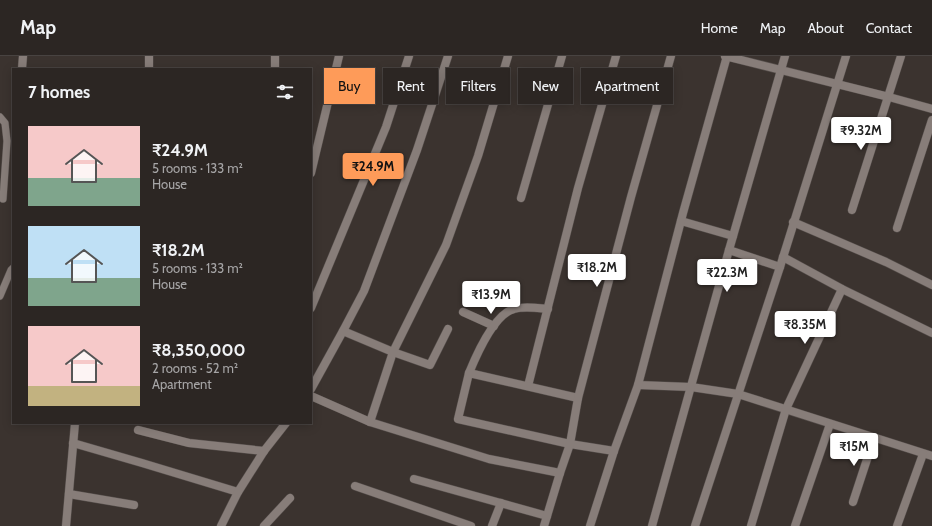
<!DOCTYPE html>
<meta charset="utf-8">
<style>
:root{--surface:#2c2623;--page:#342e2b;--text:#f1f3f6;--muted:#a6a5a6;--line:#484341;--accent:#fe9b59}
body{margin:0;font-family:Cabin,sans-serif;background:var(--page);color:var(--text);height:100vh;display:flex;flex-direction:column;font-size:15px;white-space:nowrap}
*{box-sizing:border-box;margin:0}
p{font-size:13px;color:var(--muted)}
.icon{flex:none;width:22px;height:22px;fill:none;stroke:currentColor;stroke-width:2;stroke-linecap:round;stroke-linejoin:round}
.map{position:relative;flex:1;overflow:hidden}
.panel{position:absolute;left:12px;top:12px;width:300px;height:356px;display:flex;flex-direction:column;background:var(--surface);border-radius:0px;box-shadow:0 2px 10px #0003,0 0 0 1px var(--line)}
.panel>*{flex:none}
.hud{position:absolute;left:324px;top:12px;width:380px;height:36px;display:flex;gap:8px}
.price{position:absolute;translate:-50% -34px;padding:0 9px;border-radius:4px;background:#fff;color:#222;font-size:13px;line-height:26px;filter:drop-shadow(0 1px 2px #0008)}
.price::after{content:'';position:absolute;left:50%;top:24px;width:12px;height:9px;margin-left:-6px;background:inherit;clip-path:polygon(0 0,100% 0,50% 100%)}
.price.on{background:var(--accent);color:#111}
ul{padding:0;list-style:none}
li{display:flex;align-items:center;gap:12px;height:100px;padding:0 16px}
li span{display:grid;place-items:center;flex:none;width:112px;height:80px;border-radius:0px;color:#555}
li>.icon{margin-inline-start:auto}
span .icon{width:48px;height:48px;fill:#fffc;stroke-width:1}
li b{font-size:17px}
h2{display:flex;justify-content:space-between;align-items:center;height:48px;padding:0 16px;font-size:17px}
.chip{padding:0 14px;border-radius:0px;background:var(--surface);box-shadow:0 2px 10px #0003,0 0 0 1px var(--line);font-size:14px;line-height:36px}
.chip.on{background:var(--accent);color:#111}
header{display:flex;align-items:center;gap:24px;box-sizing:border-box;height:56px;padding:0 20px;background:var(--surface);border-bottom:1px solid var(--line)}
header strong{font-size:19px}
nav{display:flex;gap:22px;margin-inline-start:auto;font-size:14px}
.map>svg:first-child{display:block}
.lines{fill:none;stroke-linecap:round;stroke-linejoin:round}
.service-casing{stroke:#564f4c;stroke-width:8}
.minor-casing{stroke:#564f4c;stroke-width:9}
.service{stroke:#877d79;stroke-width:7}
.minor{stroke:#877d79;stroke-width:8}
</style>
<header>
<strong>Map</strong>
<nav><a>Home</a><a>Map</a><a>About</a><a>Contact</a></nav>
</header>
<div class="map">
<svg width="932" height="470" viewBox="0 0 932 470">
<rect width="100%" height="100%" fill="#3b332f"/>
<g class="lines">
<defs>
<g id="service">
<polyline points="0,61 5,67 7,85 3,143"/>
<polyline points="0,240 11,214 13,212"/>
</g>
<g id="minor">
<polyline points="725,0 889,41 932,53"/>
<polyline points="22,13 23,0"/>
<polyline points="149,13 149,0"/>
<polyline points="275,13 275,0"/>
<polyline points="311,117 339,0"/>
<polyline points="521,142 562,0"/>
<polyline points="852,154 901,0"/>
<polyline points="681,165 733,180"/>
<polyline points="793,166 886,206 932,229"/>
<polyline points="897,172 932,64"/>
<polyline points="729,194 780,211"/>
<polyline points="783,201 842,233 932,277"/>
<polyline points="311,252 386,71 409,0"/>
<polyline points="463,256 494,270"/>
<polyline points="343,275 393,296 430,309 448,273"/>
<path d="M469 317C476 300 494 258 514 253 524 250 537 252 548 253"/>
<polyline points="638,329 691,331 738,338 932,400"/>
<polyline points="528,330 578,132 616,0"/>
<polyline points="311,333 343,275 364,235 417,94 448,0"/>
<polyline points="311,340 370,366 489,403 560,417"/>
<polyline points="578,342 469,317 458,363 570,388 614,395"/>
<polyline points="370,366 393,296 446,189 478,100 508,0"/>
<polyline points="138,374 189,387 264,395"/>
<polyline points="73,387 142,407 238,436"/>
<polyline points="414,423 547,460"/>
<polyline points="355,430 471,470"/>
<polyline points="69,438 134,449"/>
<polyline points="853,446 874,382"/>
<polyline points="66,470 75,367"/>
<polyline points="221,470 238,436 264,395 286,367"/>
<polyline points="264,470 290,442"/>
<polyline points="492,470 501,447"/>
<polyline points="544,470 560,417 570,388 578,342 631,141 671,0"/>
<polyline points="590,470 614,395 638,329 683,157 727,0"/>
<polyline points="652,470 729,194 785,0"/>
<polyline points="695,470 780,211 846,0"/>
<polyline points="751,470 786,353 842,233"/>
<polyline points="795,470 830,368"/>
<polyline points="897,470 923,398"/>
</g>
</defs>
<!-- service casing -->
<use href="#service" class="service-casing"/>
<!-- minor casing -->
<use href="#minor" class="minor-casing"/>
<!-- service -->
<use href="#service" class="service"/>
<!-- minor -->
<use href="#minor" class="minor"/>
</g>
</svg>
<b class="price" style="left:861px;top:95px">₹9.32M</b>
<b class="price on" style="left:373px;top:131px">₹24.9M</b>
<b class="price" style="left:597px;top:232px">₹18.2M</b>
<b class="price" style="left:727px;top:237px">₹22.3M</b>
<b class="price" style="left:491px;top:259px">₹13.9M</b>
<b class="price" style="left:805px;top:289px">₹8.35M</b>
<b class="price" style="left:854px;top:411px">₹15M</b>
<div class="hud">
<a class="chip on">Buy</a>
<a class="chip">Rent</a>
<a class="chip">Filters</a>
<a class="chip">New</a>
<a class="chip">Apartment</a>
</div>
<section class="panel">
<h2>7 homes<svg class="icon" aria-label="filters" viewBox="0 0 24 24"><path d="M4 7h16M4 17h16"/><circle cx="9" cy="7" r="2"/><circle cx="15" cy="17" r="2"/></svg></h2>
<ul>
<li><span style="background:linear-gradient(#f6c9c9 65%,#7fa58c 0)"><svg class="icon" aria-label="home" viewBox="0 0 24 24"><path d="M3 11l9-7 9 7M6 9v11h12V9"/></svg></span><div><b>₹24.9M</b><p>5 rooms · 133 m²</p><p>House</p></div></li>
<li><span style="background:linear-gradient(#bfe0f5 65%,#7fa58c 0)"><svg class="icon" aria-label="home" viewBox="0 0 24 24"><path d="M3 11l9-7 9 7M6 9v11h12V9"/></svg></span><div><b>₹18.2M</b><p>5 rooms · 133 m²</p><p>House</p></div></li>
<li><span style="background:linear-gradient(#f6c9c9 75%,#c2b280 0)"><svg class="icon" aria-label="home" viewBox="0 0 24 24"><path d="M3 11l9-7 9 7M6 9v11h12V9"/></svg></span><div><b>₹8,350,000</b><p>2 rooms · 52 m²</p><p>Apartment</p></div></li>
</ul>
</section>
</div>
